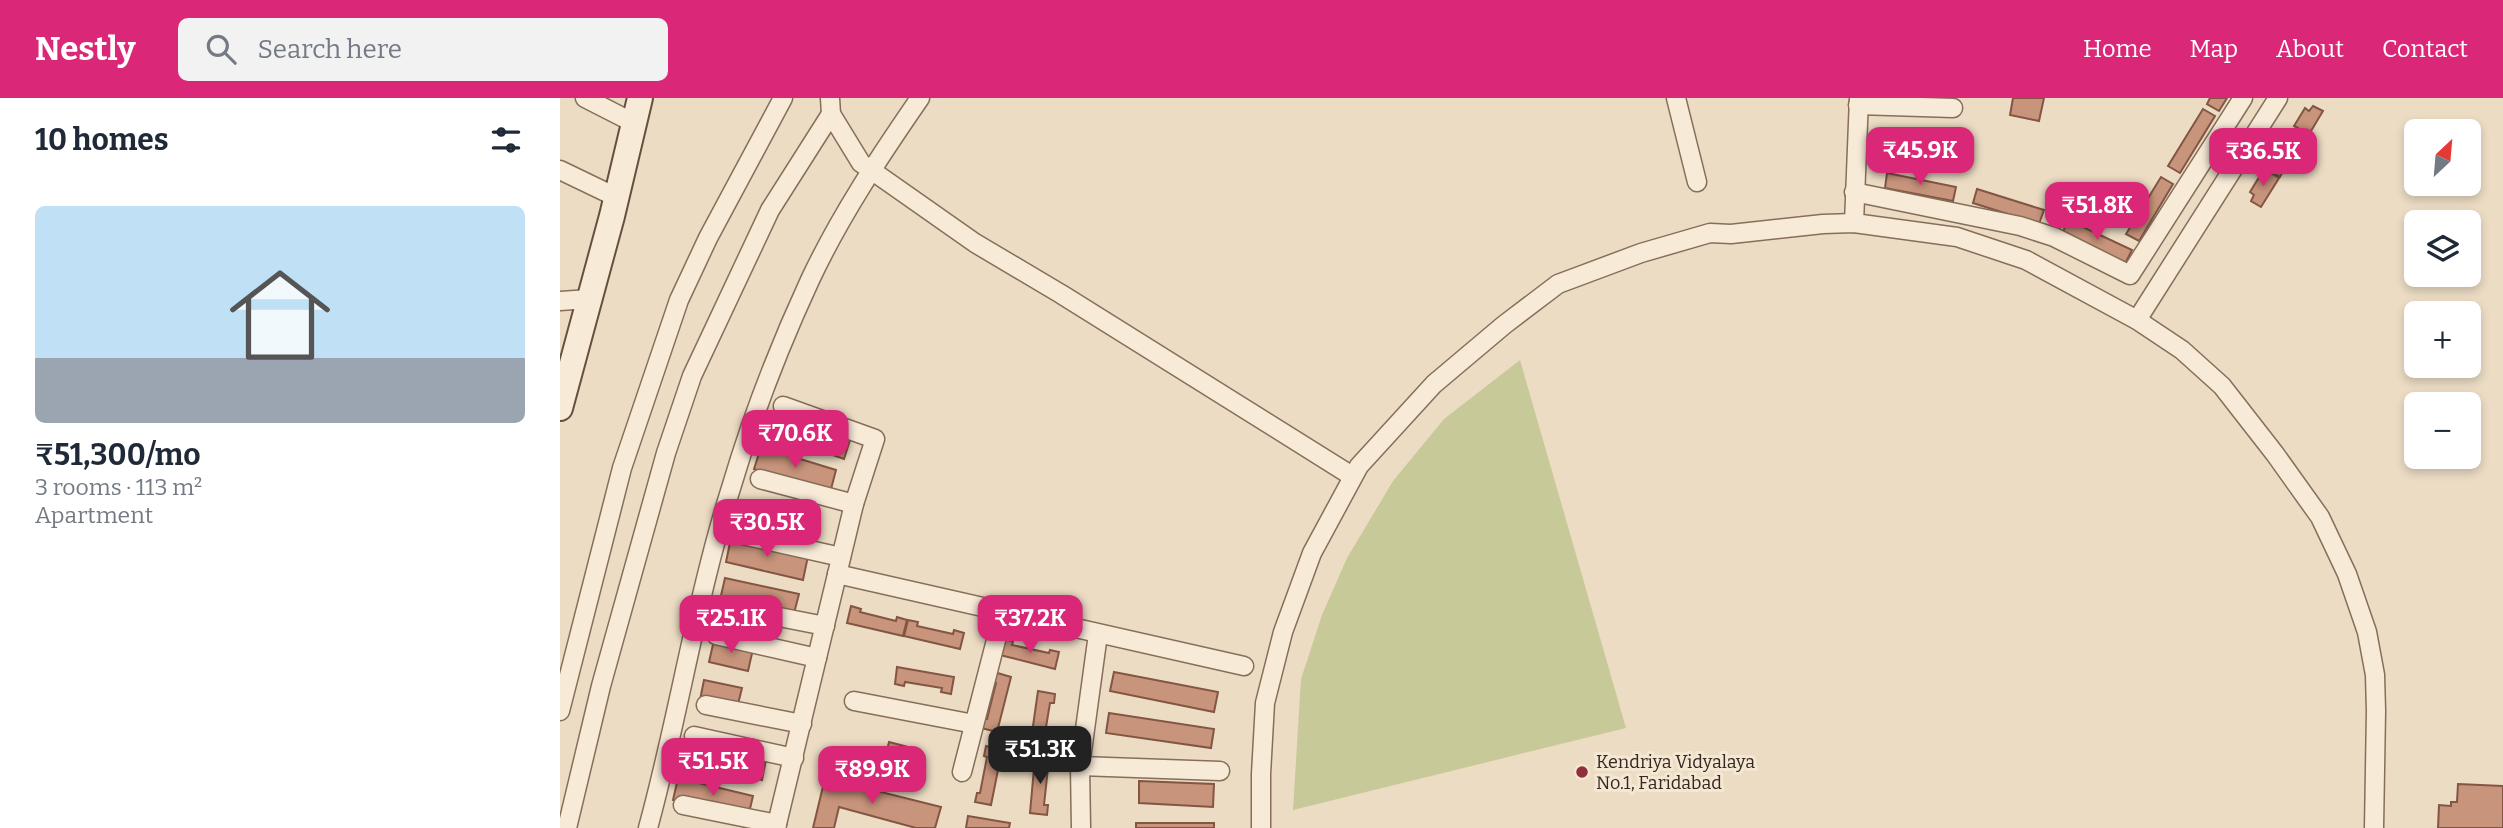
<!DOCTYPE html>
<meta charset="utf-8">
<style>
:root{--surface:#fff;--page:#f2f2f3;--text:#1f2937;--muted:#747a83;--accent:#db2777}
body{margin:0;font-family:Bitter,serif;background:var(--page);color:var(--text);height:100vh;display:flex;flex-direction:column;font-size:26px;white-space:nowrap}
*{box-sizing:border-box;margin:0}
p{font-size:23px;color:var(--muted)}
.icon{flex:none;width:38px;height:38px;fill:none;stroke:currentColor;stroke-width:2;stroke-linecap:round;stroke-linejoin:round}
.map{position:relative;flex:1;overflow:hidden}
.drawer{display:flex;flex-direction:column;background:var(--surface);width:560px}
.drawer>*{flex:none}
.needle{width:46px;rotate:26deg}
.tools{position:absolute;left:1844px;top:21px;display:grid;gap:14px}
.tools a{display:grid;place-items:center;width:77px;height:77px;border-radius:10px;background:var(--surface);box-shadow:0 4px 10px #0003;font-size:35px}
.price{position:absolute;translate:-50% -60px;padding:0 16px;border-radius:14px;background:var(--accent);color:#fff;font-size:23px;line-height:46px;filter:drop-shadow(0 2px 4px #0008)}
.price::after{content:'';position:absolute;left:50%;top:42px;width:21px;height:16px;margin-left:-10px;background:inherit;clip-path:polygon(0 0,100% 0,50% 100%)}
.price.active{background:#222;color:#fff}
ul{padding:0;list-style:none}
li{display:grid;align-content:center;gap:14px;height:371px;padding:0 35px}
li span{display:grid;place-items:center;height:217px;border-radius:10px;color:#555}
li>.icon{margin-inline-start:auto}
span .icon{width:126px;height:126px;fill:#fffc;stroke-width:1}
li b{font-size:30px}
h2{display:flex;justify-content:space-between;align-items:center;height:84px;padding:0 35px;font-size:30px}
header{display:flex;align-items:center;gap:42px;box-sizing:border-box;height:98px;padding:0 35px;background:var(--accent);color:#fff}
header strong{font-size:33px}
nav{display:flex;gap:38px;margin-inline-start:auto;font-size:24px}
.search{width:490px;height:63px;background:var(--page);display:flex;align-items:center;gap:18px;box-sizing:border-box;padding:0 24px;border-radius:10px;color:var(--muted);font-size:26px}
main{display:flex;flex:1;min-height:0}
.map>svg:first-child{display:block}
.green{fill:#c8c999}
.building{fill:#c8947c;stroke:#835643;stroke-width:2}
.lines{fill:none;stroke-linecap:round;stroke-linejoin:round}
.street-casing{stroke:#866e5b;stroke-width:21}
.secondary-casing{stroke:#674f3f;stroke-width:28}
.street{stroke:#f7ead7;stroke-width:18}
.secondary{stroke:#f7ead7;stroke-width:24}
.poi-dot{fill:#922e39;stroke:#f4e7d3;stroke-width:2.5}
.labels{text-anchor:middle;stroke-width:6;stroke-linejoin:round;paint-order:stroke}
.poi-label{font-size:18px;fill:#36281f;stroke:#f4e7d3;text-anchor:start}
</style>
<header>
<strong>Nestly</strong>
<div class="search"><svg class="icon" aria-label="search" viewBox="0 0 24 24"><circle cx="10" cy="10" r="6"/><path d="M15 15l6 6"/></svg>Search here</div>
<nav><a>Home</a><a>Map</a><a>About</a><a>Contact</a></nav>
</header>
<main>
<section class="drawer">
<h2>10 homes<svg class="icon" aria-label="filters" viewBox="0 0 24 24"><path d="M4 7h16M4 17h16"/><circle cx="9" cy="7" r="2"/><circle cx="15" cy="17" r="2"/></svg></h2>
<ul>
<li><span style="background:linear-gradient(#bfe0f5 70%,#9aa5b1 0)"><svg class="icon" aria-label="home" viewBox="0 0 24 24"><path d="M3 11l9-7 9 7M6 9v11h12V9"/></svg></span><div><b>₹51,300/mo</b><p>3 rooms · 113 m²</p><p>Apartment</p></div></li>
</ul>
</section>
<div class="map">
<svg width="1943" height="730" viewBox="0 0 1943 730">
<rect width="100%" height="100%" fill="#ecdcc4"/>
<!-- green -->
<polygon class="green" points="960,262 1066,630 733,712 741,581 762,517 787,460 833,383 884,321"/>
<!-- building -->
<g class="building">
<polygon points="1453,0 1484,0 1479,23 1450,17"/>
<polygon points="1650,0 1667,0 1659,13 1647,6"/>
<polygon points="1753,8 1763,13 1745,43 1735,36 1738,30 1734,28 1745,10 1749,13"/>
<polygon points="1643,11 1655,18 1620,75 1608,68"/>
<polygon points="1325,39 1395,43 1394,58 1324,54"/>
<polygon points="1727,44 1736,50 1720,79 1709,73 1713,66 1709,64 1719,46 1724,49"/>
<polygon points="1709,74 1719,80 1701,109 1691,103 1694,97 1690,94 1701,76 1705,79"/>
<polygon points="1327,75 1396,89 1393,103 1325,90"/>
<polygon points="1601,79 1613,86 1579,143 1566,136"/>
<polygon points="1417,91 1484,112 1479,126 1413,105"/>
<polygon points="1508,122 1572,152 1565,166 1502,136"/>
<polygon points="216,313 291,339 284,361 209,335"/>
<polygon points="201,349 276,372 270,395 194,371"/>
<polygon points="171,440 248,458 243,482 166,464"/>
<polygon points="165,480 239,496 233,519 160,502"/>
<polygon points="291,508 301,511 300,514 336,523 337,519 347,522 343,538 287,525"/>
<polygon points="348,522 358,524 357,528 393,536 394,532 404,535 400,551 344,538"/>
<polygon points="444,541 453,543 452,547 489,555 490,552 499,554 495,571 440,557"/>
<polygon points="154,542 193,551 188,573 149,564"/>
<polygon points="337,569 394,579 391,596 381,594 382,590 345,584 344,588 335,586"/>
<polygon points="434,574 451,579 437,634 421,630 423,620 427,621 436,585 432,584"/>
<polygon points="554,574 658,594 654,614 550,593"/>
<polygon points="144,582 182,590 177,610 140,602"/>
<polygon points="478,593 495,596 494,605 490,605 484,641 488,642 487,652 470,649"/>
<polygon points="549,615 654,631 651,650 546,635"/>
<polygon points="126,643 206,662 202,682 121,664"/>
<polygon points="329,644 348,649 341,678 322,673"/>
<polygon points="426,648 442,652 431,707 415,704 417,695 420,695 427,659 424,658"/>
<polygon points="475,659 492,661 491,670 488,670 484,707 488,707 487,717 470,715"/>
<polygon points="118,680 193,698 188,719 113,702"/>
<polygon points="265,680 381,709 375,730 356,730 279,709 274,730 253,730"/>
<polygon points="579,683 654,686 653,709 579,705"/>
<polygon points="1898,686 1943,688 1943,730 1878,730 1879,707 1891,708 1891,704 1897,704"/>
<polygon points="408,718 450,725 449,730 406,730"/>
<rect x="576" y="725" width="78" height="5"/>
</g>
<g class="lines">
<defs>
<g id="street">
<polyline points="25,0 74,25"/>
<polyline points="270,0 271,16 301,65 311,72 415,145 501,196 792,378"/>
<polyline points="1116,0 1137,84"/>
<polyline points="1298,7 1393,10"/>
<polyline points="0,72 56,99"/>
<polyline points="1294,94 1460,128 1494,139 1570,177 1683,0"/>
<polyline points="1294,125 1299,0"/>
<polyline points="0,203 29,201"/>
<polyline points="1577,222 1718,0"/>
<polyline points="200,381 294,406"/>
<polyline points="183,437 281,459"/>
<polyline points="277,476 684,568"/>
<polyline points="163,508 265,528"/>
<polyline points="156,537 257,560"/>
<polyline points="294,603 414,626"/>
<polyline points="146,607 242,626"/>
<polyline points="0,613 62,370 119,202 148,140 223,0"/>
<polyline points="134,638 234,660"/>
<polyline points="520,668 660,673"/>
<polyline points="402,674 443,515"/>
<polyline points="123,707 217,726"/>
<polyline points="7,730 41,588 106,355 132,278 210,112 271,16"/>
<path d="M88 730C119 617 136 501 171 390 192 319 219 249 250 182 280 118 320 58 360 0"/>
<polyline points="216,730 294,406 315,341 223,308"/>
<polyline points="521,730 520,668 538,536"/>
<polyline points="701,730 701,676 705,605 723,534 752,455 799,368 874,286 944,227 998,186 1081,155 1150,135 1171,136 1263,126 1294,125 1397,139 1466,162 1577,222 1622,252 1662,288 1715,356 1760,419 1787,476 1807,534 1815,577 1816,613 1814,730"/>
</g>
<polyline id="secondary" points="0,310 52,118 80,0"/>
</defs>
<!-- street casing -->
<use href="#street" class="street-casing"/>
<!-- secondary casing -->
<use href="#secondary" class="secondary-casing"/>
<!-- street -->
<use href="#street" class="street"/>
<!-- secondary -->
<use href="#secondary" class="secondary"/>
</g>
<!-- markers -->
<circle class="poi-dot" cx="1022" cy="674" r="7"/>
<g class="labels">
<!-- poi labels -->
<g class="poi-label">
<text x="1036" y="670">Kendriya Vidyalaya<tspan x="1036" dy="21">No.1, Faridabad</tspan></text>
</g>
</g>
</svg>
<div class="tools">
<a><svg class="needle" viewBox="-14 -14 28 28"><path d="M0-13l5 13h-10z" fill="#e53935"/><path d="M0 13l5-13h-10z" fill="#747a83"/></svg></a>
<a><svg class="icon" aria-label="layers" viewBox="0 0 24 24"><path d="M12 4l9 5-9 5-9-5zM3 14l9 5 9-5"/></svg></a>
<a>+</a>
<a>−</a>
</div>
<b class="price" style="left:1360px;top:89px">₹45.9K</b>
<b class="price" style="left:1703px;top:90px">₹36.5K</b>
<b class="price" style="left:1537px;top:144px">₹51.8K</b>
<b class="price" style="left:235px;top:372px">₹70.6K</b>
<b class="price" style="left:207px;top:461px">₹30.5K</b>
<b class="price" style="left:171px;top:557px">₹25.1K</b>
<b class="price" style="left:470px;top:557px">₹37.2K</b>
<b class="price active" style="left:480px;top:688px">₹51.3K</b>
<b class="price" style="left:153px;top:700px">₹51.5K</b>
<b class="price" style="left:312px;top:708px">₹89.9K</b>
</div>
</main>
